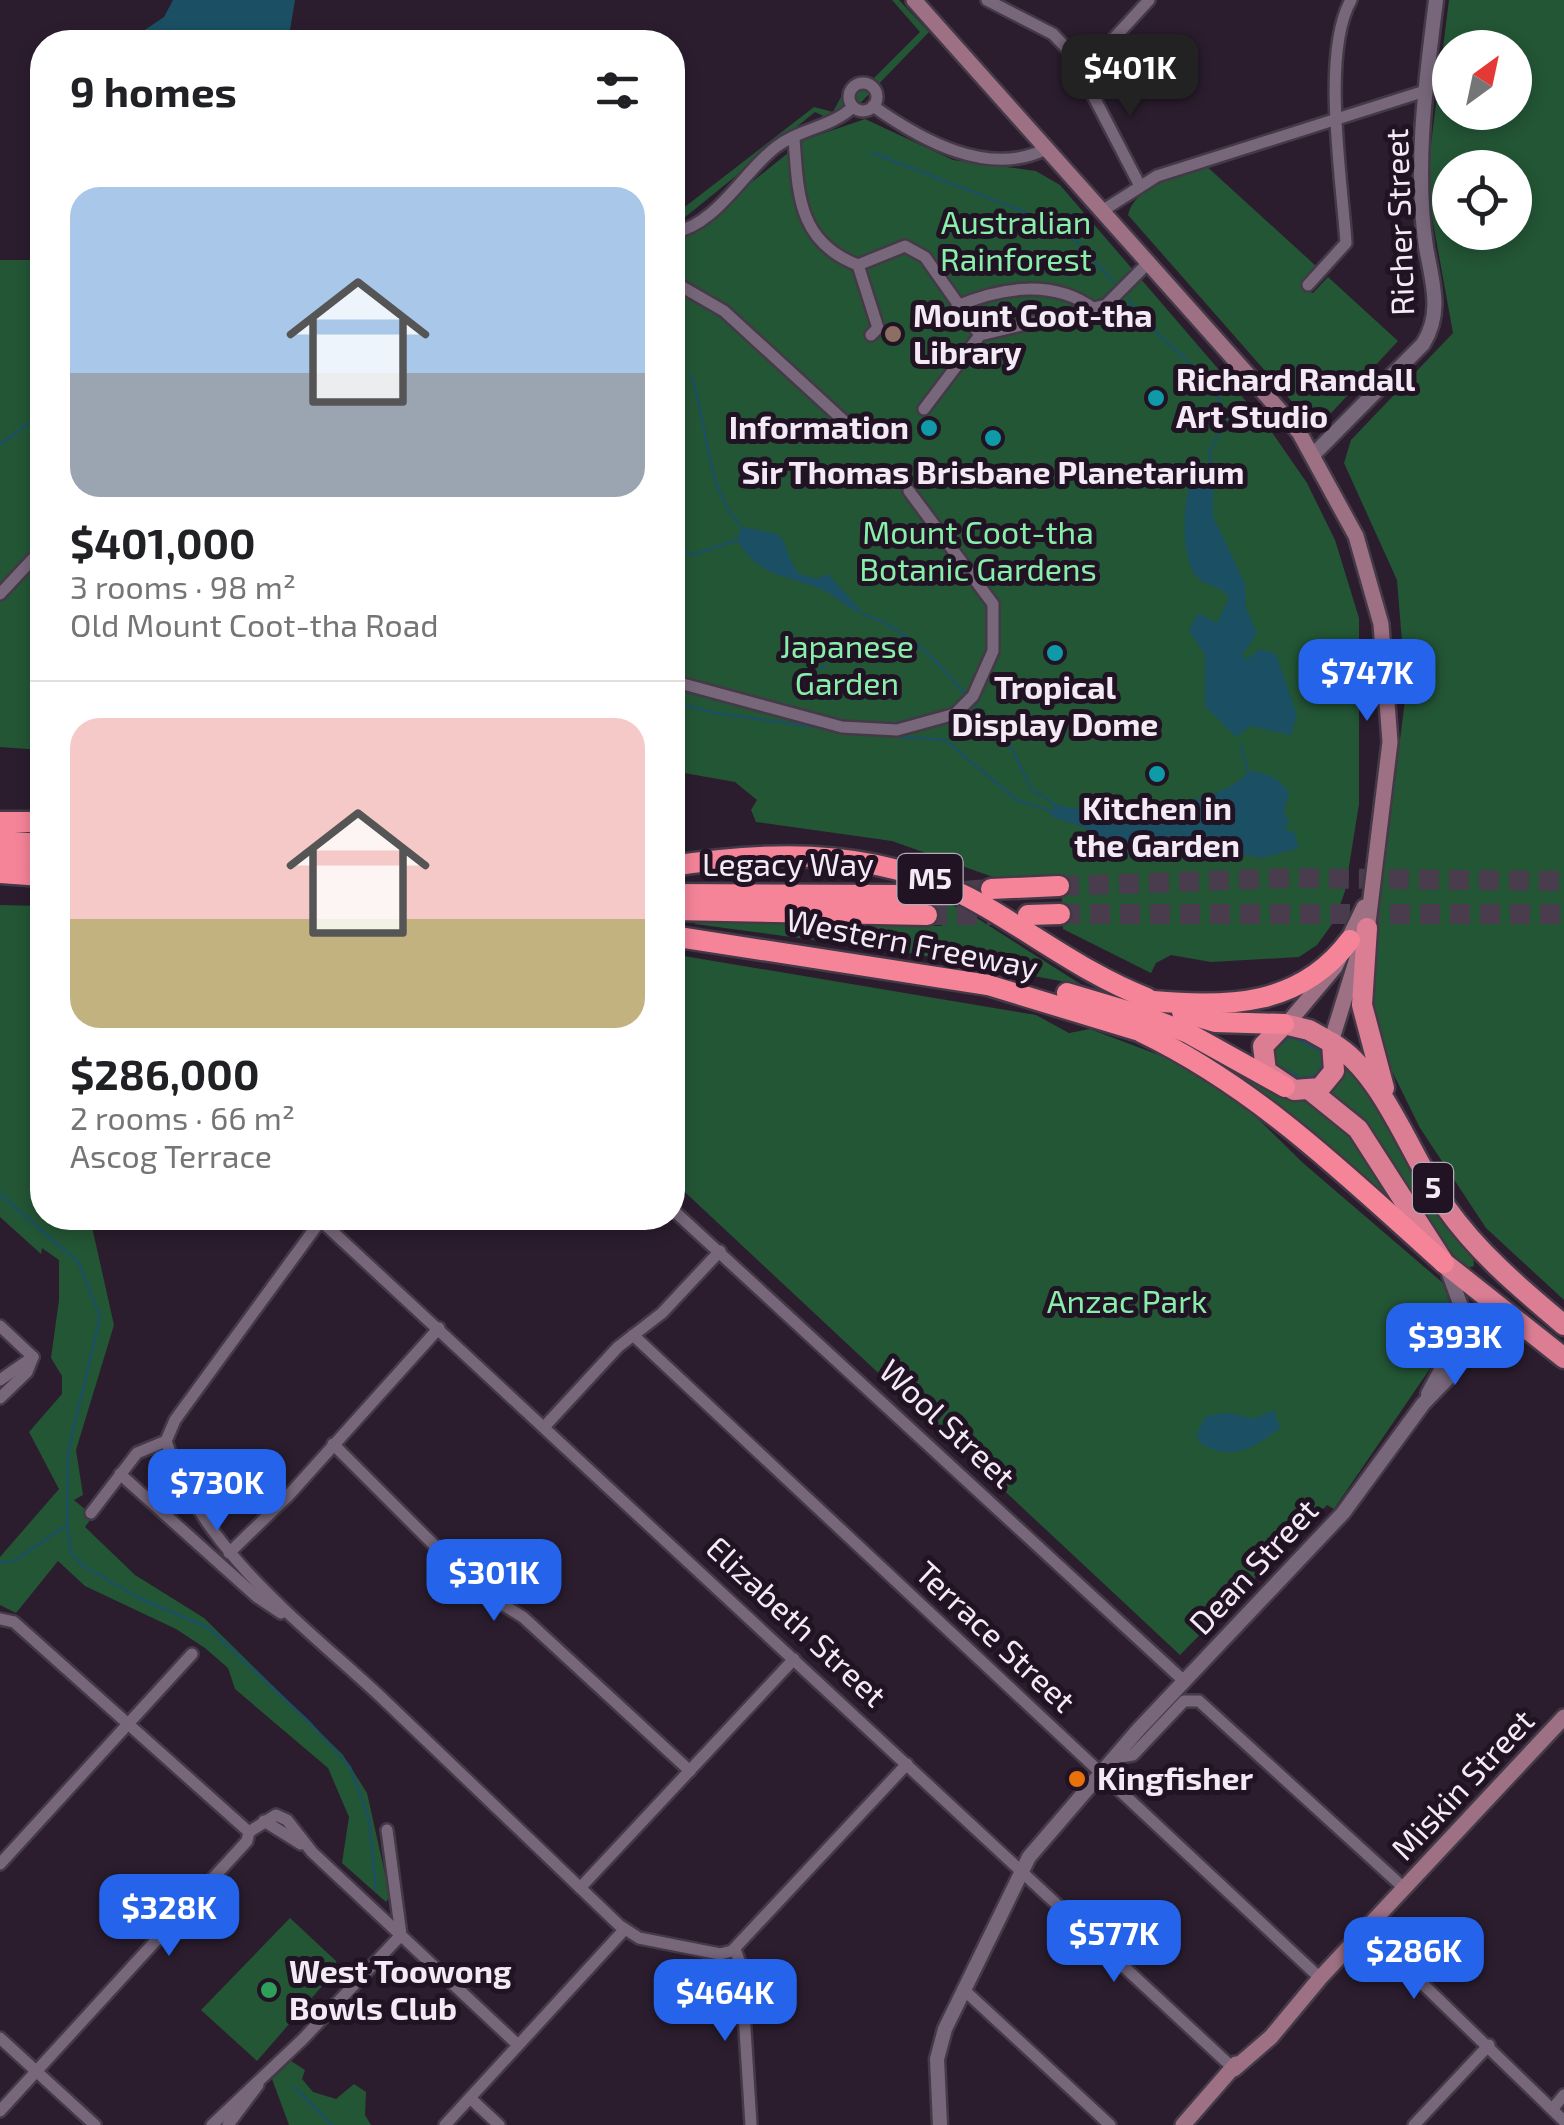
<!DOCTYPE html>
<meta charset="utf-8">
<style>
:root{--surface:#fff;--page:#f6f6f6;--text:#202124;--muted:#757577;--line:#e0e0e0;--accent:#2563eb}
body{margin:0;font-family:"Exo 2",sans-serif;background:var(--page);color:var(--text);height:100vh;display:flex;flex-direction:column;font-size:38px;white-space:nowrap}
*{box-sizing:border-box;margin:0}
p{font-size:32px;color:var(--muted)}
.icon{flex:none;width:55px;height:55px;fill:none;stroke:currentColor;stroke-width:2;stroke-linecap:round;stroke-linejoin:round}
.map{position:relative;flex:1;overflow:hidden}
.side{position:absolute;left:30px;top:30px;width:655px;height:1200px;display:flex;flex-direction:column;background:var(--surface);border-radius:40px;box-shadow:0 5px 15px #0003}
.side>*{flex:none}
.needle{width:65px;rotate:33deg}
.fabs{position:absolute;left:1432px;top:30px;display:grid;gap:20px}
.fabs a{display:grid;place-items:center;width:100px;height:100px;border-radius:50%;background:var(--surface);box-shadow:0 5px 15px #0003;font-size:50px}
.price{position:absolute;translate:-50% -85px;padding:0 22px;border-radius:20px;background:var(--accent);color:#fff;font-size:32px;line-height:65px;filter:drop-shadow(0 2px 5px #0008)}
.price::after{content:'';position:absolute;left:50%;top:60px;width:30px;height:22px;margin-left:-15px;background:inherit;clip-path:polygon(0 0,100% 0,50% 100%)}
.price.on{background:#222;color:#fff}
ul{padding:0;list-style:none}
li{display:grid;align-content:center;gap:20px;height:530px;padding:0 40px}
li+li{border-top:2px solid var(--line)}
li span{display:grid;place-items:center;height:310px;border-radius:30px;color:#555}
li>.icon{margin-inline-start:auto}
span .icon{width:180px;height:180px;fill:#fffc;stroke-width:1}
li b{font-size:42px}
h2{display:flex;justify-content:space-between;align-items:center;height:120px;padding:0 40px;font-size:42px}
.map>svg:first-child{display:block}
.green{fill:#235635;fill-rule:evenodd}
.water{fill:#1b4f64}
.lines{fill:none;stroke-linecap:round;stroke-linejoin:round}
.stream{stroke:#1b4f64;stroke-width:2.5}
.motorway-tunnel{stroke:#493c4c;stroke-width:20;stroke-dasharray:20 10;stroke-linecap:butt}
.minor-casing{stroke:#443947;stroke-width:16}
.tertiary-casing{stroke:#443947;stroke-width:19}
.secondary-casing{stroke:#443947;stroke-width:20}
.trunk-casing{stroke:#443947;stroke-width:25}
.motorway-casing{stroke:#443947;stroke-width:25}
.minor{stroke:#78677b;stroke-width:11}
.tertiary{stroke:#78677b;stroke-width:14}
.secondary{stroke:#9e7084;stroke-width:15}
.trunk{stroke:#dc7e93;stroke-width:20}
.motorway{stroke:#f58499;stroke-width:20}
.education-dot{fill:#8d6e63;stroke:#211324;stroke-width:4}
.culture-dot{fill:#0f9aa8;stroke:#211324;stroke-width:4}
.food-dot{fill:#e8710a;stroke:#211324;stroke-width:4}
.leisure-dot{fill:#2e9e5b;stroke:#211324;stroke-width:4}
.labels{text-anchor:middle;stroke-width:10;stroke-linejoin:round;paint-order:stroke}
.shield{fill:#211324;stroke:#b5aab6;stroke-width:2.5}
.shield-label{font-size:30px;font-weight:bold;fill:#f4eaf5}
.street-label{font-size:32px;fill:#f4eaf5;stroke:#211324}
.park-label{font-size:32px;fill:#88efaa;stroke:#211324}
.poi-label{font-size:32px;font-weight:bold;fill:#f4eaf5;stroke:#211324;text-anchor:start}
</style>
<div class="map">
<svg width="1564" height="2125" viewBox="0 0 1564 2125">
<rect width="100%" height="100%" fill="#2b1d2e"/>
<!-- green -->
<g class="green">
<polygon points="892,0 899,0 929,32 840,124 815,112 679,222 690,232 804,140 865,119 953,160 1036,171 1060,185 1269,428 1307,483 1335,540 1359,618 1359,804 1345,891 1335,920 1317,945 1299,957 1211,962 1171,955 1156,963 1151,973 1063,929 1061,878 993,877 892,841 756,822 751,810 757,800 735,782 673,771 673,216 814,107 833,112 850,80 872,80 920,32"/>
<path d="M1449 0H1564V1300L1486 1228 1420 1128 1389 1065 1369 988 1406 692 1397 580 1344 463 1351 440 1453 333 1426 184ZM1450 48H1515V112H1450ZM1450 168H1515V232H1450Z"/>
<path d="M1203 163 1316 266 1301 282 1303 290 1313 293 1328 277 1398 341 1320 425 1311 423 1128 215C1134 187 1179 174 1203 163Z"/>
<polygon points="0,260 42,260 42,750 0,747"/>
<polygon points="897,882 966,911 1082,985 909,953 695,924 695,919 942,926 923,899"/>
<polygon points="0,905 42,906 42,1218 90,1218 114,1325 76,1450 83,1495 74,1500 93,1516 85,1527 135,1575 204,1618 343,1755 367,1793 390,1896 386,1902 342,1863 349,1817 328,1768 235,1689 228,1668 205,1648 176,1629 85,1586 58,1561 16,1613 0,1605 0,1557 59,1489 29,1432 62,1394 62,1376 51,1358 59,1300 59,1260 42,1248 41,1254 0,1217"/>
<polygon points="672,954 1036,1015 1069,1033 1090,1029 1183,1064 1248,1109 1303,1163 1443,1283 1453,1313 1451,1338 1334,1509 1327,1505 1180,1655 673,1181"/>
<polygon points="1299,1033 1327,1051 1322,1077 1301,1083 1269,1064 1278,1035"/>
<polygon points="1198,1049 1291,1097 1316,1100 1339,1114 1405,1215 1284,1111"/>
<path d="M1345 1063 1362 1076 1435 1202 1473 1256 1474 1266 1463 1269C1416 1220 1383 1127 1327 1095L1341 1081Z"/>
<polygon points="290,1918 336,1961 336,1970 257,2061 201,2010"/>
<polygon points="291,2061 305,2070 302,2079 313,2092 336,2099 354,2084 366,2092 365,2115 371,2125 289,2125 272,2079"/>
</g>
<!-- water -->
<g class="water">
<polygon points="173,0 295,0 288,42 127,42 164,17"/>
<path d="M1213 472V516L1245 584 1246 608 1257 633 1242 656 1247 659 1260 649 1276 654 1297 715 1291 735 1250 726 1236 737 1205 706V655L1189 630 1198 613 1217 623 1229 598C1221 584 1206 587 1196 576 1180 557 1182 496 1194 474Z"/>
<path d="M741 527C798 537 773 530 798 573L816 579 828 574 864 614C850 610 842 601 830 594 792 573 763 583 737 540Z"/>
<path d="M1248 771C1267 773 1279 777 1289 793L1284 812 1290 823 1284 826 1288 832 1293 830 1299 848 1262 858 1211 848 1119 847 1083 827 1050 816 1055 804C1094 818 1224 808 1248 771Z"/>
<path d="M1274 1410 1280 1428C1255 1448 1229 1463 1199 1442L1197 1433 1206 1416 1229 1413 1254 1419Z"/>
</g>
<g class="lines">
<!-- stream -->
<g class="stream">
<polyline points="873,153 1027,213 1077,242 1114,282"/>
<path d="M1129 300C1160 347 1204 360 1227 418L1209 452 1213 472"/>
<path d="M691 375C708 423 705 489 741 526"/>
<polyline points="0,444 42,414"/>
<polyline points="672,545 692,555 737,540"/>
<path d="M864 614C909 631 934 657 965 694"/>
<polyline points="820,669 826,665"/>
<polyline points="672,701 710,712 833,730"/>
<polyline points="975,706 1012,749 1032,790 1055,804"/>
<polyline points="861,734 945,740 1017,800 1051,811"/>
<polyline points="1241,746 1248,771"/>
<polygon points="1291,1037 1320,1050 1323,1064 1316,1075 1302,1078 1276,1065 1274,1048"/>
<polyline points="0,1194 79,1263 100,1317 68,1452 67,1525 71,1554 85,1567 139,1598 209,1628 310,1723 350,1767 369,1819 376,1890"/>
<polyline points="0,1563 16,1560 65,1526"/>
<polyline points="294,2087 332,2125"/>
</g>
<!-- motorway-tunnel -->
<g class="motorway-tunnel">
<polyline points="1059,886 1290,878 1564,881"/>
<polyline points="903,895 991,889"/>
<polyline points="1060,914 1564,914"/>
<polyline points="927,915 1006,915"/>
</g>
<defs>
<g id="minor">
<polyline points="987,0 1053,34 1071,53 1139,184"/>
<polyline points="1083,72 1149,0"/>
<circle cx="863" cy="97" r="14"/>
<path d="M873 106C921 140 988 178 1046 149"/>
<path d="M794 138C798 192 797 242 858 265L905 246 925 257 980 335"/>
<polyline points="1102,211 1157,176 1425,91"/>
<path d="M672 233C717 225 742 173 776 147 799 129 830 128 853 107"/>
<polyline points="858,265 878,328 871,335"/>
<polyline points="672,281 724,311 844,421"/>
<path d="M1308 285 1346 243C1342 180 1321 53 1351 0"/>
<path d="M957 306C1002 287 1054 279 1094 309"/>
<polyline points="924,409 980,335 1106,305 1147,264"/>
<polyline points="0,594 42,549"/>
<polyline points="672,681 842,727 897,730 955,714 973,696 993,651 993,604 909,491"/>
<polyline points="672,1209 1184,1681"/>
<polyline points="318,1218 1234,2069"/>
<polyline points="0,1326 33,1357"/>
<polyline points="633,1335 1320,1978"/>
<polyline points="0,1380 33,1357"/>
<polyline points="0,1398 27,1372 33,1357"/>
<polyline points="545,1426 618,1347 662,1313 720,1251"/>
<path d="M166 1441C202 1552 302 1623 383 1699 462 1774 540 1850 619 1925L639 1938 720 1954 732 1951 907 1764"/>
<polyline points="333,1444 480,1591 523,1617 690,1771"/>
<polyline points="120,1474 257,1597 281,1613"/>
<polyline points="91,1513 137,1453 166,1441 175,1420 321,1220"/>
<polyline points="229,1553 288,1496 439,1328"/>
<polyline points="0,1619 14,1622 249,1832"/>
<polyline points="1113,1758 1133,1755 1184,1701 1199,1701 1404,1888"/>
<polyline points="264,1821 301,1844"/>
<polyline points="0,1864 192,1654"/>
<polyline points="580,1888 794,1659"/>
<polyline points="1366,1929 1564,2121"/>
<polyline points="735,1949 741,1966 751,2125"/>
<polyline points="963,1989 1110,2125"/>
<polyline points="0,2038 95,2125"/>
<polyline points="470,2098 499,2125"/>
<polyline points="1554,2107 1564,2095"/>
<polyline points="0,2111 247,1841 249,1832 276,1815 287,1820 312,1852 518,2045"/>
<polyline points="212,2125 303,2039 401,1935 387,1830"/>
<polyline points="228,2125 258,2085"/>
<polyline points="445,2125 624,1930"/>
<polyline points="1414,2125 1489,2045"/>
</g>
<g id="tertiary">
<path d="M1314 454 1423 344C1443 312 1432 282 1426 247 1414 166 1426 81 1436 0"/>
<polyline points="1447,1268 1462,1309 1458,1338"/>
<polyline points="1428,1394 1448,1357 1491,1303"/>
<polyline points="940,2125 937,2059 945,2029 1029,1857 1138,1730 1343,1513 1423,1404 1449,1377 1497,1307"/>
</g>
<g id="secondary">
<polyline points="914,0 1299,432 1356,536 1381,624 1390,742 1368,923 1331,1042"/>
<polyline points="1287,1024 1335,967 1364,907"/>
<polyline points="1234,2069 1271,2037 1320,1978 1564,1717"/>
<polyline points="1183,2125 1236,2064"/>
</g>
<g id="trunk">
<polyline points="1367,928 1362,1005 1384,1088"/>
<polygon points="1284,1024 1309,1030 1332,1043 1334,1071 1320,1088 1294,1090 1266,1071 1263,1046"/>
<path d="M1332 1043C1383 1072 1411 1158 1445 1206 1478 1253 1520 1288 1564 1325"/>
<polyline points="1311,1091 1358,1129 1444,1263 1564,1358"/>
</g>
<g id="motorway">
<polyline points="0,822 42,822"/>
<polyline points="0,841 42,844"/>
<polyline points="0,855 41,858"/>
<path d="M672 866C783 849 887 849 986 907 1041 939 1088 975 1147 998"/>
<polyline points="0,873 42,876"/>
<polyline points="991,889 1059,886"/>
<polyline points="672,894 903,895"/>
<polyline points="672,910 927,915"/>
<polyline points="1028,915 1060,914"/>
<polyline points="672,936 988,985 1136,1030"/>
<polyline points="1067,993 1141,1015"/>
<path d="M1153 1001C1228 1008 1301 1006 1350 940"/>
<polyline points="1182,1012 1215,1022 1284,1024"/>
<polyline points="1147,1017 1188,1033 1285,1087"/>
<path d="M1141 1032C1258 1088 1348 1177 1444 1263"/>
</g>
</defs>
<!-- minor casing -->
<use href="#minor" class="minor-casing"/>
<!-- tertiary casing -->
<use href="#tertiary" class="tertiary-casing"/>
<!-- secondary casing -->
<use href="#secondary" class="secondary-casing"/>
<!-- trunk casing -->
<use href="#trunk" class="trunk-casing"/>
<!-- motorway casing -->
<use href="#motorway" class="motorway-casing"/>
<!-- minor -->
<use href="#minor" class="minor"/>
<!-- tertiary -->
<use href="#tertiary" class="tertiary"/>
<!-- secondary -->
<use href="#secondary" class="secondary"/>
<!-- trunk -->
<use href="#trunk" class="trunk"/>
<!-- motorway -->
<use href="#motorway" class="motorway"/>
</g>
<!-- markers -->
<circle class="education-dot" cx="893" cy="334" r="10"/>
<g class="culture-dot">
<circle cx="1156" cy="398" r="10"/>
<circle cx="929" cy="428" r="10"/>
<circle cx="993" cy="438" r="10"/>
<circle cx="1055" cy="653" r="10"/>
<circle cx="1157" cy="774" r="10"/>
</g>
<circle class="food-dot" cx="1077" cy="1779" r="10"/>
<circle class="leisure-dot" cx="269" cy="1990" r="10"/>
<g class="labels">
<!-- shield labels -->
<g class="shield">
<rect x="897.5" y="854" width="65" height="50" rx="8"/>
<rect x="1413" y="1163" width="40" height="50" rx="8"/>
</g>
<g class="shield-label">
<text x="930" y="889">M5</text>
<text x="1433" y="1198">5</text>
</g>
<!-- street labels -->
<g class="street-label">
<text transform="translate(1400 222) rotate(-92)" y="11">Richer Street</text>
<text x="788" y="876">Legacy Way</text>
<text transform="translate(912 944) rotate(11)" y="11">Western Freeway</text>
<text transform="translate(947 1424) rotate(43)" y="11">Wool Street</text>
<text transform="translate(1254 1567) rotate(-47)" y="11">Dean Street</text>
<text transform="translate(796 1622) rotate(43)" y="11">Elizabeth Street</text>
<text transform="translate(995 1637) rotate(43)" y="11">Terrace Street</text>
<text transform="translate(1463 1785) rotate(-47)" y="11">Miskin Street</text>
</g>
<!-- park labels -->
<g class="park-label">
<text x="1016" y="234">Australian<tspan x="1016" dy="37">Rainforest</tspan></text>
<text x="978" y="544">Mount Coot-tha<tspan x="978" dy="37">Botanic Gardens</tspan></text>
<text x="847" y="658">Japanese<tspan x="847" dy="37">Garden</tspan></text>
<text x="1127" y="1313">Anzac Park</text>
</g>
<!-- poi labels -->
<g class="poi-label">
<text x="913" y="327">Mount Coot-tha<tspan x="913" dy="37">Library</tspan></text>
<text x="1176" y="391">Richard Randall<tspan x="1176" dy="37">Art Studio</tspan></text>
<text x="909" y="439" text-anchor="end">Information</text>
<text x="993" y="484" text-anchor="middle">Sir Thomas Brisbane Planetarium</text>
<text x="1055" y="699" text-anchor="middle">Tropical<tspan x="1055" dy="37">Display Dome</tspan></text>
<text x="1157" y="820" text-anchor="middle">Kitchen in<tspan x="1157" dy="37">the Garden</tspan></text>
<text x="1097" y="1790">Kingfisher</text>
<text x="289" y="1983">West Toowong<tspan x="289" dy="37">Bowls Club</tspan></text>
</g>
</g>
</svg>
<div class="fabs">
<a><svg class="needle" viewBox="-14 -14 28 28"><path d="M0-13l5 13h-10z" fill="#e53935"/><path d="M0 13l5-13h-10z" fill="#757577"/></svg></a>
<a><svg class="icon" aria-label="locate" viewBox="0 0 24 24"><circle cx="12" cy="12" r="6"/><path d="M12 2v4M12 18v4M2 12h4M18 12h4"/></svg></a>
</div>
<b class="price on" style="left:1130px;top:119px">$401K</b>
<b class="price" style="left:1367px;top:724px">$747K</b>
<b class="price" style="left:1455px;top:1388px">$393K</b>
<b class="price" style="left:217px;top:1534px">$730K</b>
<b class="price" style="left:494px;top:1624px">$301K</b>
<b class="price" style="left:169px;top:1959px">$328K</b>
<b class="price" style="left:1114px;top:1985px">$577K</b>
<b class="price" style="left:1414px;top:2002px">$286K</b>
<b class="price" style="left:725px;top:2044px">$464K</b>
<section class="side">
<h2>9 homes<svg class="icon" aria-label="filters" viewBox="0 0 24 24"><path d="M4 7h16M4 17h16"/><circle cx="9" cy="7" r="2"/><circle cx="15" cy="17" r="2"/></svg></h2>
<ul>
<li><span style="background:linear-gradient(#a9c7e8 60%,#9aa5b1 0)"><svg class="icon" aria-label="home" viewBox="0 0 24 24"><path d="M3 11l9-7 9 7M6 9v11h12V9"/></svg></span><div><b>$401,000</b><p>3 rooms · 98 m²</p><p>Old Mount Coot-tha Road</p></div></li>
<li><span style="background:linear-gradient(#f6c9c9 65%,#c2b280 0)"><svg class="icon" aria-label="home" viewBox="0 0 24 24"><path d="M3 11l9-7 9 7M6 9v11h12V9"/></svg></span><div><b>$286,000</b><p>2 rooms · 66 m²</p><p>Ascog Terrace</p></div></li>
</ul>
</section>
</div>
